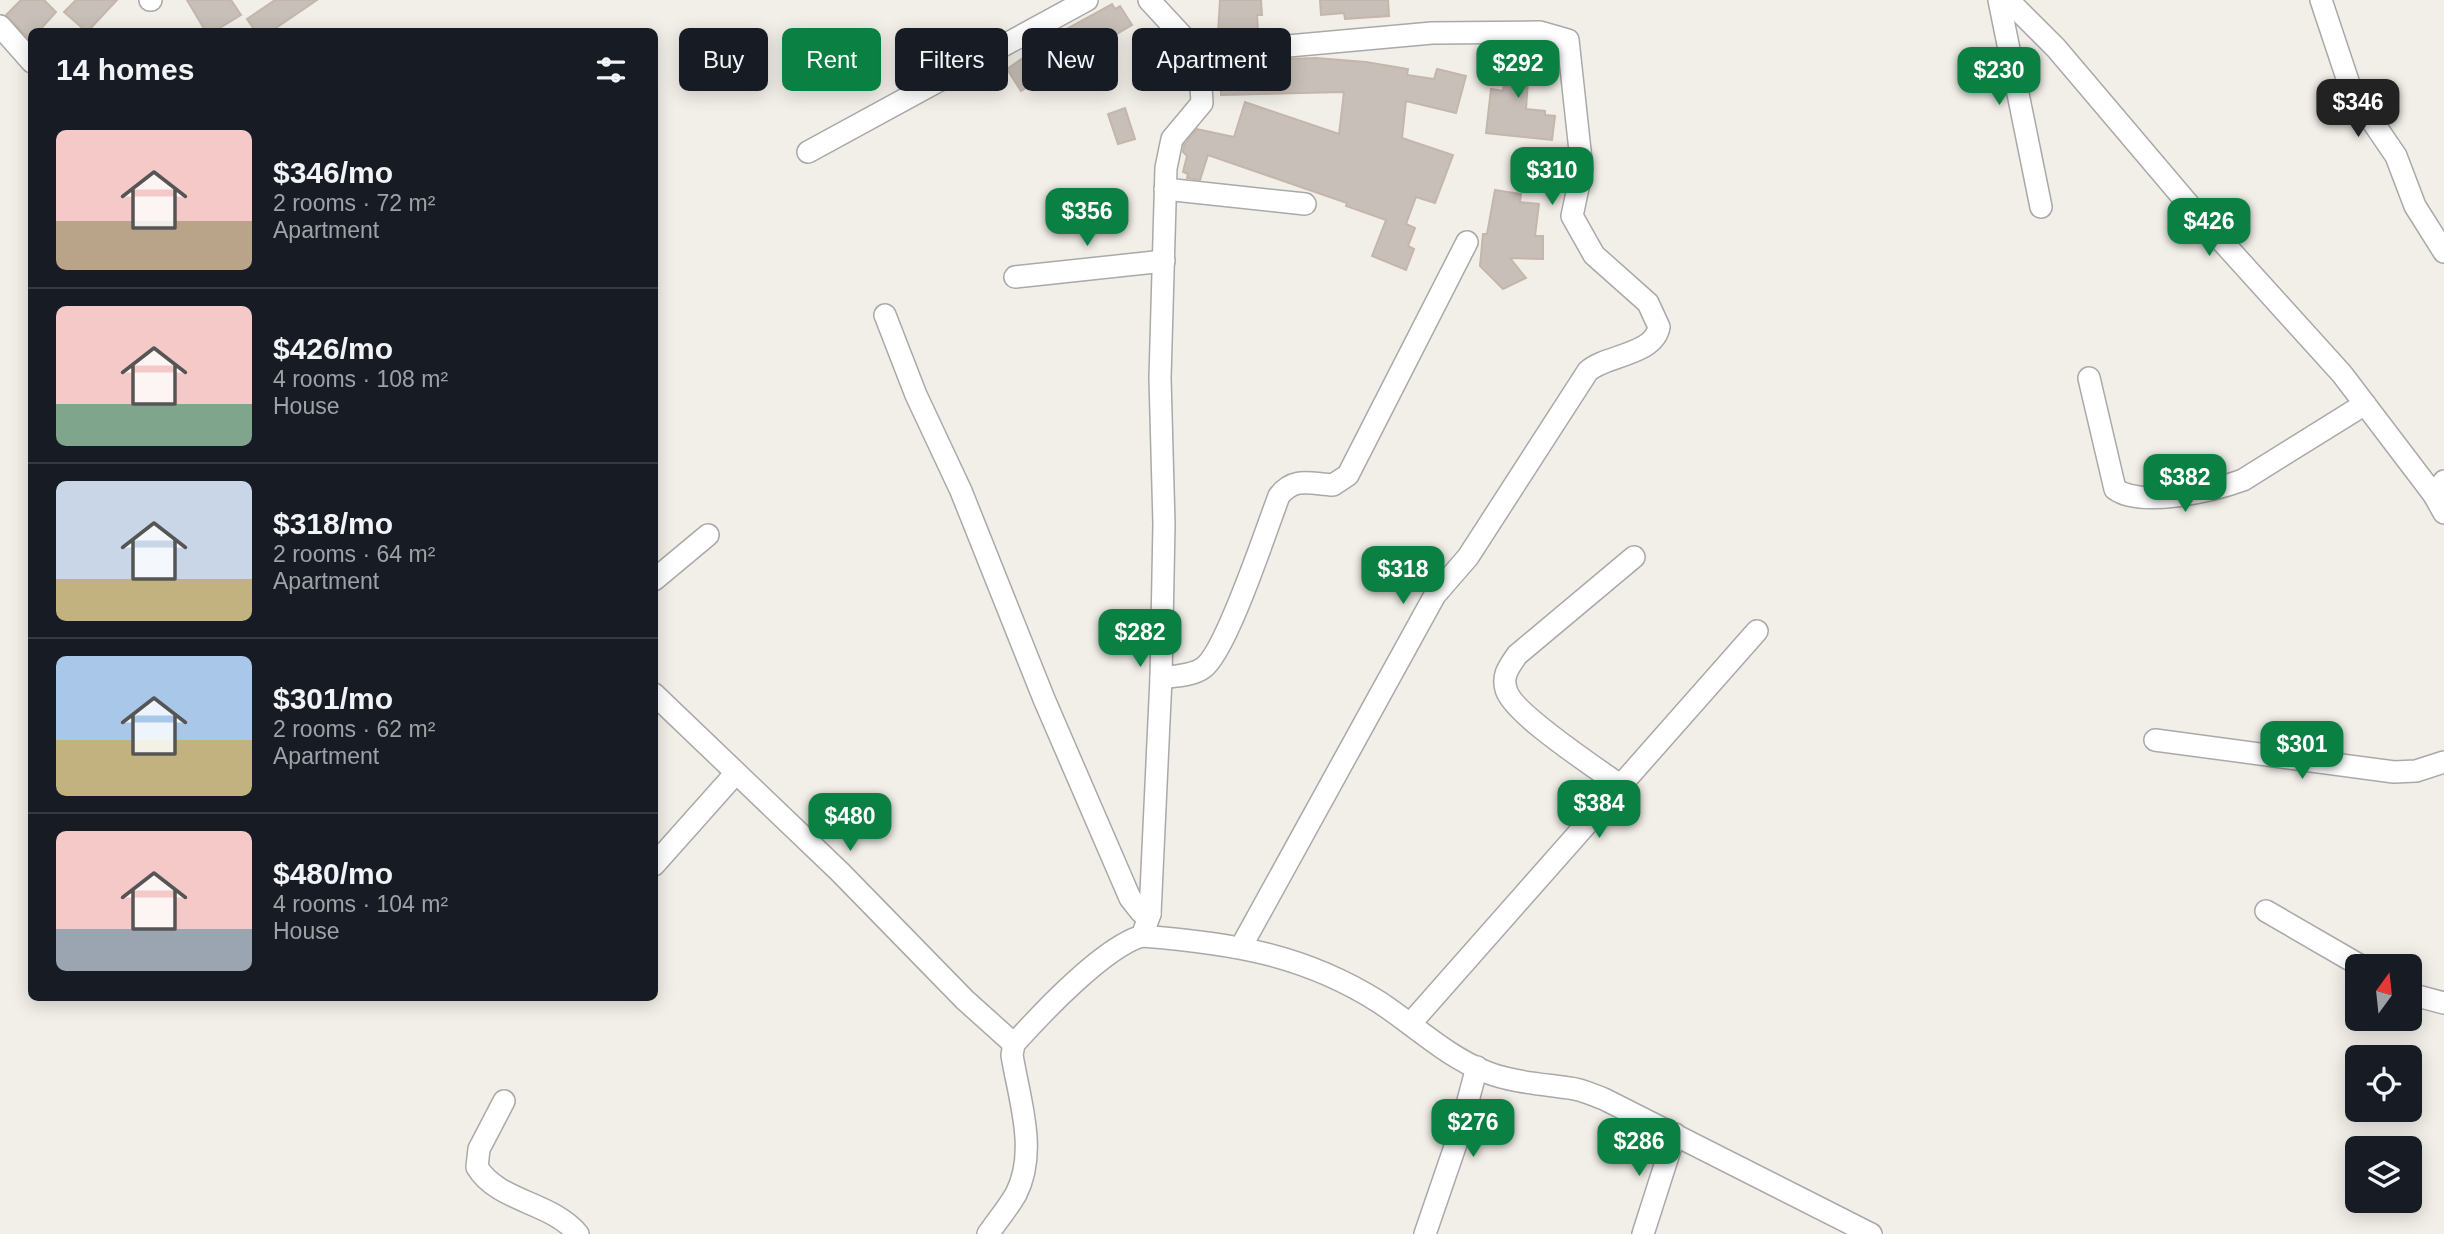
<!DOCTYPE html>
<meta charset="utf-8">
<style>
:root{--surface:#171b24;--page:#20242c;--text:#f1f3f6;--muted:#9ea1a6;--line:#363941;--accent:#0b8043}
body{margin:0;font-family:Helvetica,sans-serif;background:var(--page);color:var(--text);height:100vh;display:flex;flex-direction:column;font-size:26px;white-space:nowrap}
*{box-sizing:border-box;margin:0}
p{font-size:23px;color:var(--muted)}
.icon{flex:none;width:38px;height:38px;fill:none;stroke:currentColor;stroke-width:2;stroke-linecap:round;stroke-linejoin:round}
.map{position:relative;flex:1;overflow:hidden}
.details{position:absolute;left:28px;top:28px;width:630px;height:973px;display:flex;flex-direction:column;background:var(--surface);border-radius:10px;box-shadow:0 4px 18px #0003}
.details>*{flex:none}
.banner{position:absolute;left:679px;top:28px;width:665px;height:63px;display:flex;gap:14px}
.needle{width:46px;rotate:15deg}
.fabs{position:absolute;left:2345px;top:954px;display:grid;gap:14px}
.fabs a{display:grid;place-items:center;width:77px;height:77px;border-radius:10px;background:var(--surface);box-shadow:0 4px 18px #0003;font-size:35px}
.price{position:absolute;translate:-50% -60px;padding:0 16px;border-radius:14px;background:var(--accent);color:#fff;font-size:23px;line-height:46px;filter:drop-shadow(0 2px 4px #0008)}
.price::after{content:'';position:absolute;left:50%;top:42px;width:21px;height:16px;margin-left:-10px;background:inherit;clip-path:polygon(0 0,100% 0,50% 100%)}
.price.on{background:#222;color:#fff}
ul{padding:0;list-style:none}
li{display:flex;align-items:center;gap:21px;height:175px;padding:0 28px}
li+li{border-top:2px solid var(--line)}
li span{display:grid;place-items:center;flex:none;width:196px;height:140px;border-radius:10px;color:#555}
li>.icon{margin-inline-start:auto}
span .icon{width:84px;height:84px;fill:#fffc;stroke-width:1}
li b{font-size:30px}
h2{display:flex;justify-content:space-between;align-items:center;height:84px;padding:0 28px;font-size:30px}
.pill{padding:0 24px;border-radius:10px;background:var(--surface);box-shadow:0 4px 18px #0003;font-size:24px;line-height:63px}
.pill.on{background:var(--accent);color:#fff}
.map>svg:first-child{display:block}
.building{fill:#c7bfb8;stroke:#c4b6ab;stroke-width:2}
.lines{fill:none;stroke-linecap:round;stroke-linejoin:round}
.street-casing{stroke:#a9a9a9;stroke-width:24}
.street{stroke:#fff;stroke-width:21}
</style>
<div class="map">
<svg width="2444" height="1234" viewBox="0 0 2444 1234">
<rect width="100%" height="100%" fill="#f2efe9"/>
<!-- building -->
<g class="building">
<polygon points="21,0 44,0 56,12 38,32 32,32 30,40 6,15"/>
<polygon points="76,0 117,0 87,32 64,12"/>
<polygon points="187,0 231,0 241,15 213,32 206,32"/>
<polygon points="275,0 317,0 270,32 256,32 247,19"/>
<polygon points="1220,0 1261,0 1262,15 1257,15 1258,31 1218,33"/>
<polygon points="1320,0 1388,0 1389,16 1345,19 1344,13 1321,15"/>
<polygon points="1112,4 1115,9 1120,6 1132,25 1021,91 1007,69 1061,32"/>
<polygon points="1507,45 1531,45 1530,63 1538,63 1536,81 1528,80 1526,109 1545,111 1545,115 1555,116 1552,140 1486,133 1491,89 1503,91"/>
<polygon points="1316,58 1366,62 1408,69 1407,75 1434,79 1437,69 1466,76 1456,113 1406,101 1402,138 1453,155 1435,203 1416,197 1406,224 1415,228 1408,246 1414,249 1406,270 1372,256 1386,220 1346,206 1347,203 1208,155 1200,180 1187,178 1188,174 1183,172 1187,156 1183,152 1184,145 1197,129 1234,137 1245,102 1339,134 1344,92 1221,95 1221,71 1240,72 1240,64 1288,65 1288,59"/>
<polygon points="1125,108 1135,139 1118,144 1108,114"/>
<polygon points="1495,190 1521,194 1520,202 1539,204 1535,236 1543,236 1543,259 1510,258 1526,278 1503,289 1480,266 1483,234 1487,234"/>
</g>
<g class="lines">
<defs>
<g id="street">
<polyline points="150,0 151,0"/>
<polyline points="1999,0 2041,207"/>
<polyline points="2008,0 2056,48 2190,206 2342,374 2434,495"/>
<polyline points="2321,0 2351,90 2396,156 2415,206 2444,252"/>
<polyline points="0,26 32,62"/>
<path d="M1199 54 1432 33 1540 32 1568 40 1582 169 1572 216 1594 255 1648 303 1659 327C1654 355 1606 355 1588 371L1468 557 1435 595 1241 947"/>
<polyline points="808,152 1087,0"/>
<polyline points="1165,189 1305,204"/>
<polyline points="1015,277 1164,261"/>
<polyline points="885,315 916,395 961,491 1044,699 1130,898 1141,912 1150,914"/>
<path d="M2089 378 2115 489C2141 508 2213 491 2243 480L2365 404"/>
<polyline points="2444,481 2434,495 2444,513"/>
<polyline points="654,580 708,535"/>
<path d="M1161 678C1174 676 1192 676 1203 668 1226 653 1267 527 1279 496 1294 476 1312 484 1333 485L1348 475 1467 242"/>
<polyline points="654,694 840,872 965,1000 1014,1044"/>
<polyline points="2155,740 2394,772 2416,771 2444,762"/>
<path d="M1621 786C1598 769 1511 713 1506 689 1502 675 1509 667 1517 655L1634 557"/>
<polyline points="654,865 735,774"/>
<polyline points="2266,911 2361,966"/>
<path d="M1142 936C1230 943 1303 954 1379 1002 1414 1025 1446 1056 1486 1072 1511 1082 1542 1084 1569 1088 1581 1089 1593 1095 1604 1099L1871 1234"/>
<polyline points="2410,994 2444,1003"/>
<polyline points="1411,1023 1757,631"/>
<path d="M504 1101 479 1149 477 1167C498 1202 552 1202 578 1234"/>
<path d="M988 1234C997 1221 1008 1208 1016 1194 1038 1151 1019 1099 1012 1055L1014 1044C1041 1014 1104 947 1142 936L1150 914 1161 678 1164 524 1160 378 1166 168 1172 139 1202 103 1199 54 1149 0"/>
<polyline points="1425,1234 1458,1138 1477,1067"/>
<polyline points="1643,1234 1675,1134"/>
</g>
</defs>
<!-- street casing -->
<use href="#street" class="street-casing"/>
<!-- street -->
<use href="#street" class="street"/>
</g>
</svg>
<div class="fabs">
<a><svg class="needle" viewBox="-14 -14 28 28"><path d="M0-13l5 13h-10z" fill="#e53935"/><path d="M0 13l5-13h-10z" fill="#9ea1a6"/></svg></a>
<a><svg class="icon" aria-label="locate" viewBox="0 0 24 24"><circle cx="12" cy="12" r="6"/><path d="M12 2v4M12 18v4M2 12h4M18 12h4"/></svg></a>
<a><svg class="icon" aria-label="layers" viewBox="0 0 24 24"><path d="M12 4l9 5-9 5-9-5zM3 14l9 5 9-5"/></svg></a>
</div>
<b class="price" style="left:1518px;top:100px">$292</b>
<b class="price" style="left:1999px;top:107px">$230</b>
<b class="price on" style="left:2358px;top:139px">$346</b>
<b class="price" style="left:1552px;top:207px">$310</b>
<b class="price" style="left:1087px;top:248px">$356</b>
<b class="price" style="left:2209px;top:258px">$426</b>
<b class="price" style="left:2185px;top:514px">$382</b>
<b class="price" style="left:1403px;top:606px">$318</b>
<b class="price" style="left:1140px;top:669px">$282</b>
<b class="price" style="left:2302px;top:781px">$301</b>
<b class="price" style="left:1599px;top:840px">$384</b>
<b class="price" style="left:850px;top:853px">$480</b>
<b class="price" style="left:1473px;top:1159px">$276</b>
<b class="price" style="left:1639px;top:1178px">$286</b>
<div class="banner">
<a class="pill">Buy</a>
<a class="pill on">Rent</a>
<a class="pill">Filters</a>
<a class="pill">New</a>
<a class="pill">Apartment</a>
</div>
<section class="details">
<h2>14 homes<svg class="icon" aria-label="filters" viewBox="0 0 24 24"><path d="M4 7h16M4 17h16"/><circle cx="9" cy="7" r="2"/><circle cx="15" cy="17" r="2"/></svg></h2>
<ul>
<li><span style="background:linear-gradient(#f6c9c9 65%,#b9a48a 0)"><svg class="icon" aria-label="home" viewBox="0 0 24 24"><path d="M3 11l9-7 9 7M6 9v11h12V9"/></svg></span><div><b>$346/mo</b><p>2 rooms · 72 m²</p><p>Apartment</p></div></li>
<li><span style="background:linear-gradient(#f6c9c9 70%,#7fa58c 0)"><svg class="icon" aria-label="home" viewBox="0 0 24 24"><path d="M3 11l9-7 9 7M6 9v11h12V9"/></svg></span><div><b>$426/mo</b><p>4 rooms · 108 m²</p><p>House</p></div></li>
<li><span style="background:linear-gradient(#c9d6e8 70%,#c2b280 0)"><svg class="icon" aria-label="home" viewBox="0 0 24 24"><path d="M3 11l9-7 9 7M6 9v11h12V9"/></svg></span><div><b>$318/mo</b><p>2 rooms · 64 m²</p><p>Apartment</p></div></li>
<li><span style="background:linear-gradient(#a9c7e8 60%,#c2b280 0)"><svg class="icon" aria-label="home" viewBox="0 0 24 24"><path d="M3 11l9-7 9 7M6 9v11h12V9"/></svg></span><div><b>$301/mo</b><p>2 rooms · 62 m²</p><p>Apartment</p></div></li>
<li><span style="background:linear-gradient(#f6c9c9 70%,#9aa5b1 0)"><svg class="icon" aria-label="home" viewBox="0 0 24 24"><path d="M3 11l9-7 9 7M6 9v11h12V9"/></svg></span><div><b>$480/mo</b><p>4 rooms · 104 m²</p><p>House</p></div></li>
</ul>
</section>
</div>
